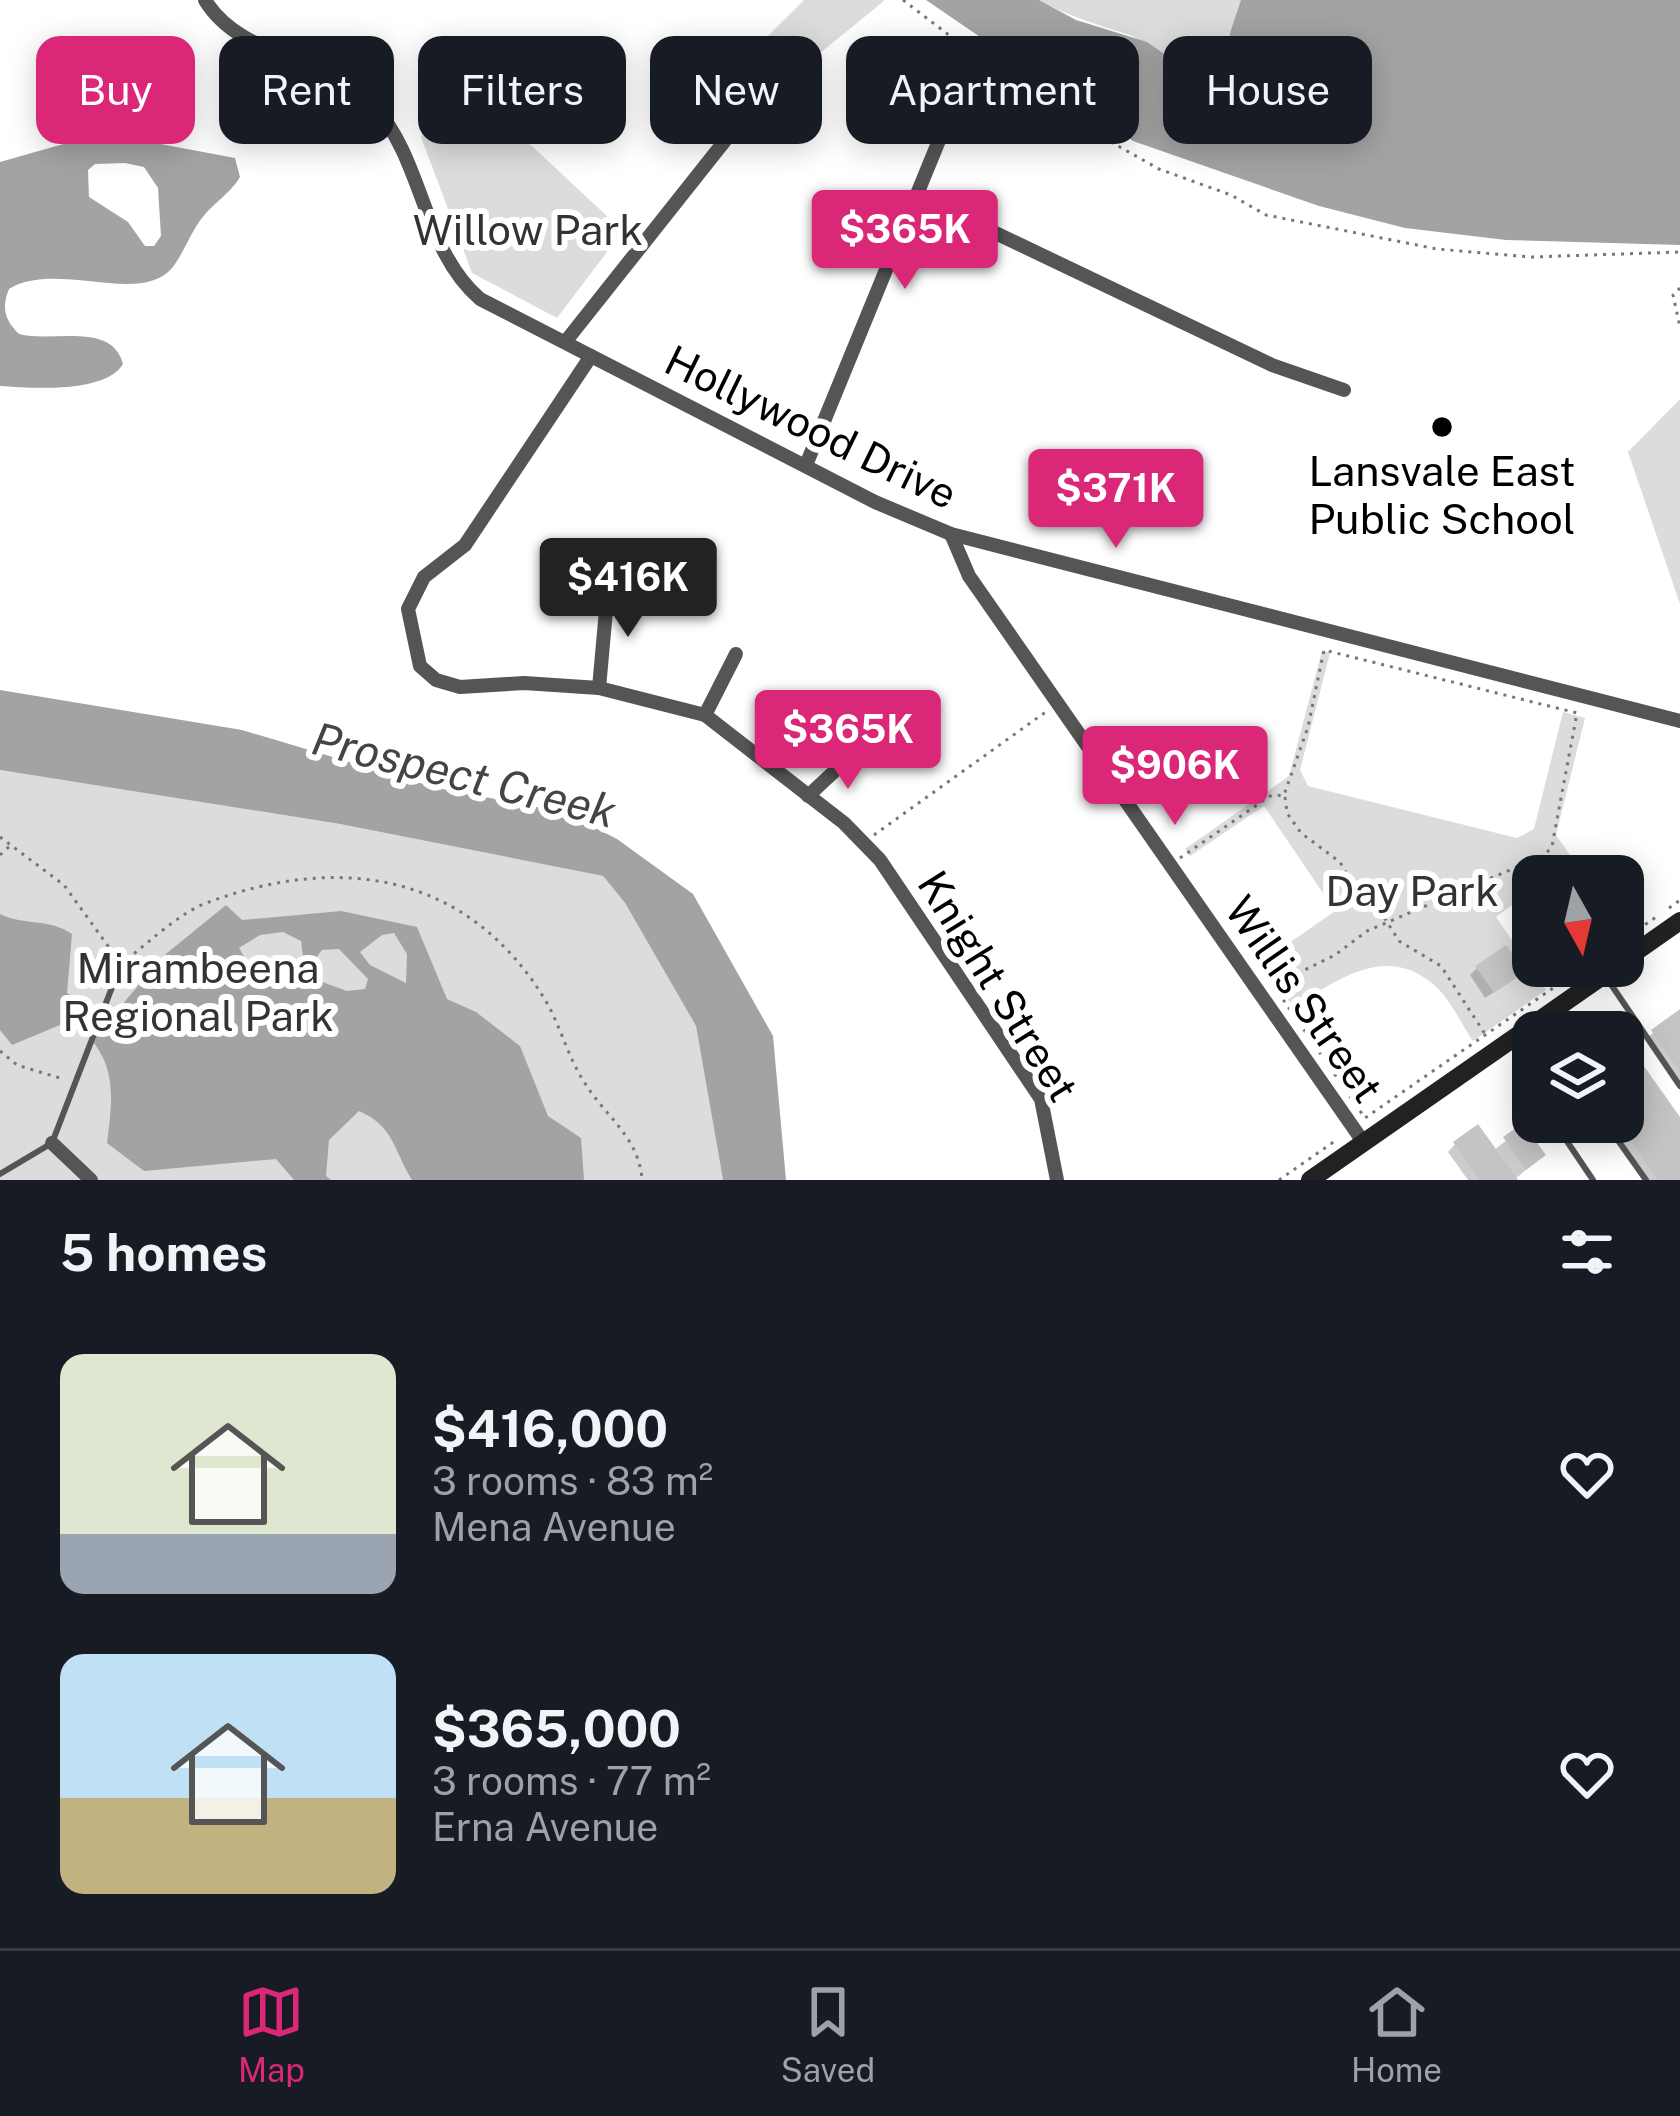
<!DOCTYPE html>
<meta charset="utf-8">
<style>
:root{--surface:#171b24;--page:#242831;--text:#f1f3f6;--muted:#9ea1a6;--line:#363941;--accent:#db2777}
body{margin:0;font-family:"Public Sans",sans-serif;background:var(--page);color:var(--text);height:100vh;display:flex;flex-direction:column;font-size:45px;white-space:nowrap}
*{box-sizing:border-box;margin:0}
p{font-size:39px;color:var(--muted)}
.icon{flex:none;width:66px;height:66px;fill:none;stroke:currentColor;stroke-width:2;stroke-linecap:round;stroke-linejoin:round}
.map{position:relative;height:1180px;overflow:hidden}
.details{display:flex;flex-direction:column;background:var(--surface);flex:1}
.details>*{flex:none}
.banner{position:absolute;left:36px;top:36px;width:1608px;height:108px;display:flex;gap:24px}
.needle{width:78px;rotate:172deg}
.buttons{position:absolute;left:1512px;top:855px;display:grid;gap:24px}
.buttons a{display:grid;place-items:center;width:132px;height:132px;border-radius:24px;background:var(--surface);box-shadow:0 6px 30px #0003;font-size:60px}
.price{position:absolute;translate:-50% -102px;padding:0 27px;border-radius:12px;background:var(--accent);color:#fff;font-size:39px;line-height:78px;filter:drop-shadow(0 3px 6px #0008)}
.price::after{content:'';position:absolute;left:50%;top:72px;width:36px;height:27px;margin-left:-18px;background:inherit;clip-path:polygon(0 0,100% 0,50% 100%)}
.price.selected{background:#222;color:#fff}
ul{padding:0;list-style:none}
li{display:flex;align-items:center;gap:36px;height:300px;padding:0 60px}
li span{display:grid;place-items:center;flex:none;width:336px;height:240px;border-radius:24px;color:#555}
li>.icon{margin-inline-start:auto}
span .icon{width:144px;height:144px;fill:#fffc;stroke-width:1}
li b{font-size:51px}
h2{display:flex;justify-content:space-between;align-items:center;height:144px;padding:0 60px;font-size:51px}
.chip{padding:0 42px;border-radius:24px;background:var(--surface);box-shadow:0 6px 30px #0003;font-size:42px;line-height:108px}
.chip.selected{background:var(--accent);color:#fff}
.tabs{display:flex;justify-content:space-around;align-items:center;height:168px;border-top:3px solid var(--line);background:var(--surface);font-size:33px;color:var(--muted)}
.tabs a{display:grid;justify-items:center;gap:6px}
.tabs .selected{color:var(--accent)}
.map>svg:first-child{display:block}
.green{fill:#dcdcdc}
.water{fill:#a3a3a3;fill-rule:evenodd}
.shadow{fill:#0003}
.building{fill:#c4c4c4}
.lines{fill:none;stroke-linecap:round;stroke-linejoin:round}
.path{stroke:#777;stroke-width:3;stroke-dasharray:3 6;stroke-linecap:butt}
.lane{stroke:#555;stroke-width:6}
.street{stroke:#555;stroke-width:14}
.secondary{stroke:#222;stroke-width:18}
.poi-dot{fill:#000;stroke:#fff;stroke-width:4.5}
.labels{text-anchor:middle;stroke-width:12;stroke-linejoin:round;paint-order:stroke}
.park-label{font-size:42px;fill:#333;stroke:#fff}
.street-label{font-size:42px;fill:#000;stroke:#fff}
.poi-label{font-size:42px;fill:#000;stroke:#fff}
.water-label{font-size:45px;font-style:italic;fill:#444;stroke:#fff}
</style>
<div class="map">
<svg width="1680" height="1180" viewBox="0 0 1680 1180">
<rect width="100%" height="100%" fill="#fff"/>
<!-- green -->
<g class="green">
<polygon points="804,0 883,0 884,1 809,62 766,38"/>
<path d="M1039 0H1241C1240 36 1206 67 1169 56 1155 52 1142 39 1127 34 1096 24 1068 16 1039 0Z"/>
<polygon points="447,67 623,231 557,318 472,273 421,137"/>
<polygon points="1680,399 1680,604 1628,452"/>
<path d="M1322 651 1330 653 1300 770 1308 786 1517 838 1534 829 1563 712 1585 718 1556 835 1574 861 1553 876H1533V890L1496 917 1546 990 1473 1041C1461 1024 1450 998 1434 985 1386 943 1336 980 1294 1008L1262 962 1335 911 1264 806 1190 856 1185 849 1289 776Z"/>
<polygon points="0,770 340,824 603,876 625,903 696,1026 723,1180 0,1180"/>
</g>
<!-- water -->
<g class="water">
<polygon points="926,0 1039,0 1076,20 1147,42 1167,56 1193,58 1229,36 1241,0 1680,0 1680,245 1506,240 1405,228 1319,206 1133,141"/>
<path d="M102 133 235 158 240 177C231 193 213 203 202 218 190 233 184 253 172 268 140 306 55 260 9 289 1 308 5 320 19 334 52 343 112 321 123 364 105 394 31 388 0 386V162ZM125 163 144 167 158 188 161 236 154 246H145L128 222 89 197 88 170 95 164Z"/>
<polygon points="0,690 242,730 437,788 564,812 617,839 693,894 773,1036 786,1180 723,1180 696,1026 625,903 603,876 340,824 0,770"/>
<path d="M226 905 242 920 341 911 417 927 447 999 476 1012 520 1046 548 1116 581 1138 584 1180H412C394 1151 394 1126 359 1111L329 1140 326 1176 331 1180H294L276 1159 144 1171 107 1143C114 1088 117 1059 72 1020L12 1045 0 1030V914C25 926 49 918 72 934L67 993 100 1013 122 1005 161 958ZM283 932 301 941 303 957 291 967 252 970 239 948 260 935ZM394 933 407 954 406 983 370 965 360 952 382 935ZM339 949 368 979 365 989 347 991 303 975 322 950Z"/>
</g>
<!-- shadow -->
<g class="shadow">
<polygon points="1477,968 1514,979 1485,998 1470,975"/>
<polygon points="1680,1013 1680,1090 1645,1039"/>
<polygon points="1623,1053 1680,1123 1680,1180 1646,1180 1605,1122 1623,1122"/>
<polygon points="1523,1127 1535,1162 1514,1180 1468,1180 1448,1152 1455,1144 1493,1151"/>
</g>
<!-- building -->
<g class="building">
<polygon points="1506,945 1525,972 1494,993 1475,966"/>
<polygon points="1680,1009 1680,1072 1651,1030"/>
<polygon points="1629,1045 1680,1117 1680,1180 1658,1180 1618,1122 1623,1122 1623,1049"/>
<polygon points="1523,1123 1546,1155 1526,1170 1503,1137"/>
<polygon points="1478,1124 1518,1180 1480,1180 1453,1142"/>
</g>
<g class="lines">
<!-- path -->
<g class="path">
<polyline points="903,0 1017,87 1086,128 1159,169 1231,195 1266,215 1437,249 1532,257 1680,252"/>
<polyline points="970,96 971,85 959,77 972,54"/>
<polyline points="1680,288 1673,295 1680,327"/>
<polyline points="1285,797 1287,813 1301,833 1340,862 1357,894 1382,914 1399,941 1441,966 1485,1034"/>
<polyline points="874,835 1047,711"/>
<polyline points="0,837 64,885 116,957"/>
<polyline points="0,855 10,846"/>
<polyline points="1180,858 1270,796 1284,795 1308,727 1324,650 1577,713 1552,846 1545,855 1367,931 1335,955 1272,986"/>
<polyline points="1669,908 1680,900"/>
<polyline points="1623,940 1656,917"/>
<path d="M127 959C151 941 180 912 209 902 339 854 466 872 544 998 560 1024 567 1055 583 1080 604 1116 639 1136 642 1180"/>
<polyline points="1273,985 1365,1118 1585,966"/>
<polyline points="0,1051 17,1065 63,1079"/>
<polyline points="1279,1180 1335,1141"/>
</g>
<!-- lane -->
<g class="lane">
<polyline points="1608,980 1680,1086"/>
<polyline points="1554,1122 1593,1180"/>
<polyline points="1605,1122 1646,1180"/>
<polyline points="0,1174 52,1143 121,964"/>
</g>
<!-- street -->
<g class="street">
<path d="M205 0C242 61 331 55 375 107 424 163 423 250 480 299L875 502 951 534 1680 721"/>
<polyline points="918,196 1272,365 1344,390"/>
<polyline points="566,341 758,99 784,82"/>
<polyline points="591,356 465,545 424,577 408,609 420,666 436,680 460,687 524,683 599,688 705,715 844,823 880,860 1041,1099 1057,1180"/>
<polyline points="806,465 956,99"/>
<polyline points="951,534 969,576 1364,1143"/>
<polyline points="599,688 608,588"/>
<polyline points="705,715 736,654"/>
<polyline points="808,796 855,752"/>
<polyline points="52,1143 91,1180"/>
</g>
<!-- secondary -->
<g class="secondary">
<polyline points="1623,961 1680,921"/>
<polyline points="1310,1180 1617,966"/>
</g>
</g>
<!-- markers -->
<circle class="poi-dot" cx="1442" cy="427" r="12"/>
<g class="labels">
<!-- park labels -->
<g class="park-label">
<text x="528" y="245">Willow Park</text>
<text x="1412" y="906">Day Park</text>
<text x="198" y="983">Mirambeena<tspan x="198" dy="48">Regional Park</tspan></text>
</g>
<!-- street labels -->
<g class="street-label">
<text transform="translate(811 427) rotate(26)" y="15">Hollywood Drive</text>
<text transform="translate(998 986) rotate(58)" y="15">Knight Street</text>
<text transform="translate(1304 999) rotate(55)" y="15">Willis Street</text>
</g>
<!-- poi labels -->
<g class="poi-label">
<text x="1442" y="486">Lansvale East<tspan x="1442" dy="48">Public School</tspan></text>
</g>
<!-- water labels -->
<g class="water-label">
<text transform="translate(464 775) rotate(14)" y="16">Prospect Creek</text>
</g>
</g>
</svg>
<div class="buttons">
<a><svg class="needle" viewBox="-14 -14 28 28"><path d="M0-13l5 13h-10z" fill="#e53935"/><path d="M0 13l5-13h-10z" fill="#9ea1a6"/></svg></a>
<a><svg class="icon" aria-label="layers" viewBox="0 0 24 24"><path d="M12 4l9 5-9 5-9-5zM3 14l9 5 9-5"/></svg></a>
</div>
<b class="price" style="left:905px;top:292px">$365K</b>
<b class="price" style="left:1116px;top:551px">$371K</b>
<b class="price selected" style="left:628px;top:640px">$416K</b>
<b class="price" style="left:848px;top:792px">$365K</b>
<b class="price" style="left:1175px;top:828px">$906K</b>
<div class="banner">
<a class="chip selected">Buy</a>
<a class="chip">Rent</a>
<a class="chip">Filters</a>
<a class="chip">New</a>
<a class="chip">Apartment</a>
<a class="chip">House</a>
</div>
</div>
<section class="details">
<h2>5 homes<svg class="icon" aria-label="filters" viewBox="0 0 24 24"><path d="M4 7h16M4 17h16"/><circle cx="9" cy="7" r="2"/><circle cx="15" cy="17" r="2"/></svg></h2>
<ul>
<li><span style="background:linear-gradient(#dfe7d0 75%,#9aa5b1 0)"><svg class="icon" aria-label="home" viewBox="0 0 24 24"><path d="M3 11l9-7 9 7M6 9v11h12V9"/></svg></span><div><b>$416,000</b><p>3 rooms · 83 m²</p><p>Mena Avenue</p></div><svg class="icon" aria-label="heart" viewBox="0 0 24 24"><path d="M12 20l-8-8c-3-5 5-10 8-4 3-6 11-1 8 4z"/></svg></li>
<li><span style="background:linear-gradient(#bfe0f5 60%,#c2b280 0)"><svg class="icon" aria-label="home" viewBox="0 0 24 24"><path d="M3 11l9-7 9 7M6 9v11h12V9"/></svg></span><div><b>$365,000</b><p>3 rooms · 77 m²</p><p>Erna Avenue</p></div><svg class="icon" aria-label="heart" viewBox="0 0 24 24"><path d="M12 20l-8-8c-3-5 5-10 8-4 3-6 11-1 8 4z"/></svg></li>
</ul>
</section>
<nav class="tabs">
<a class="selected"><svg class="icon" aria-label="map" viewBox="0 0 24 24"><path d="M3 6l6-2 6 2 6-2v14l-6 2-6-2-6 2zM9 4v14M15 6v14"/></svg>Map</a>
<a><svg class="icon" aria-label="saved" viewBox="0 0 24 24"><path d="M7 4h10v16l-5-4-5 4z"/></svg>Saved</a>
<a><svg class="icon" aria-label="home" viewBox="0 0 24 24"><path d="M3 11l9-7 9 7M6 9v11h12V9"/></svg>Home</a>
</nav>
